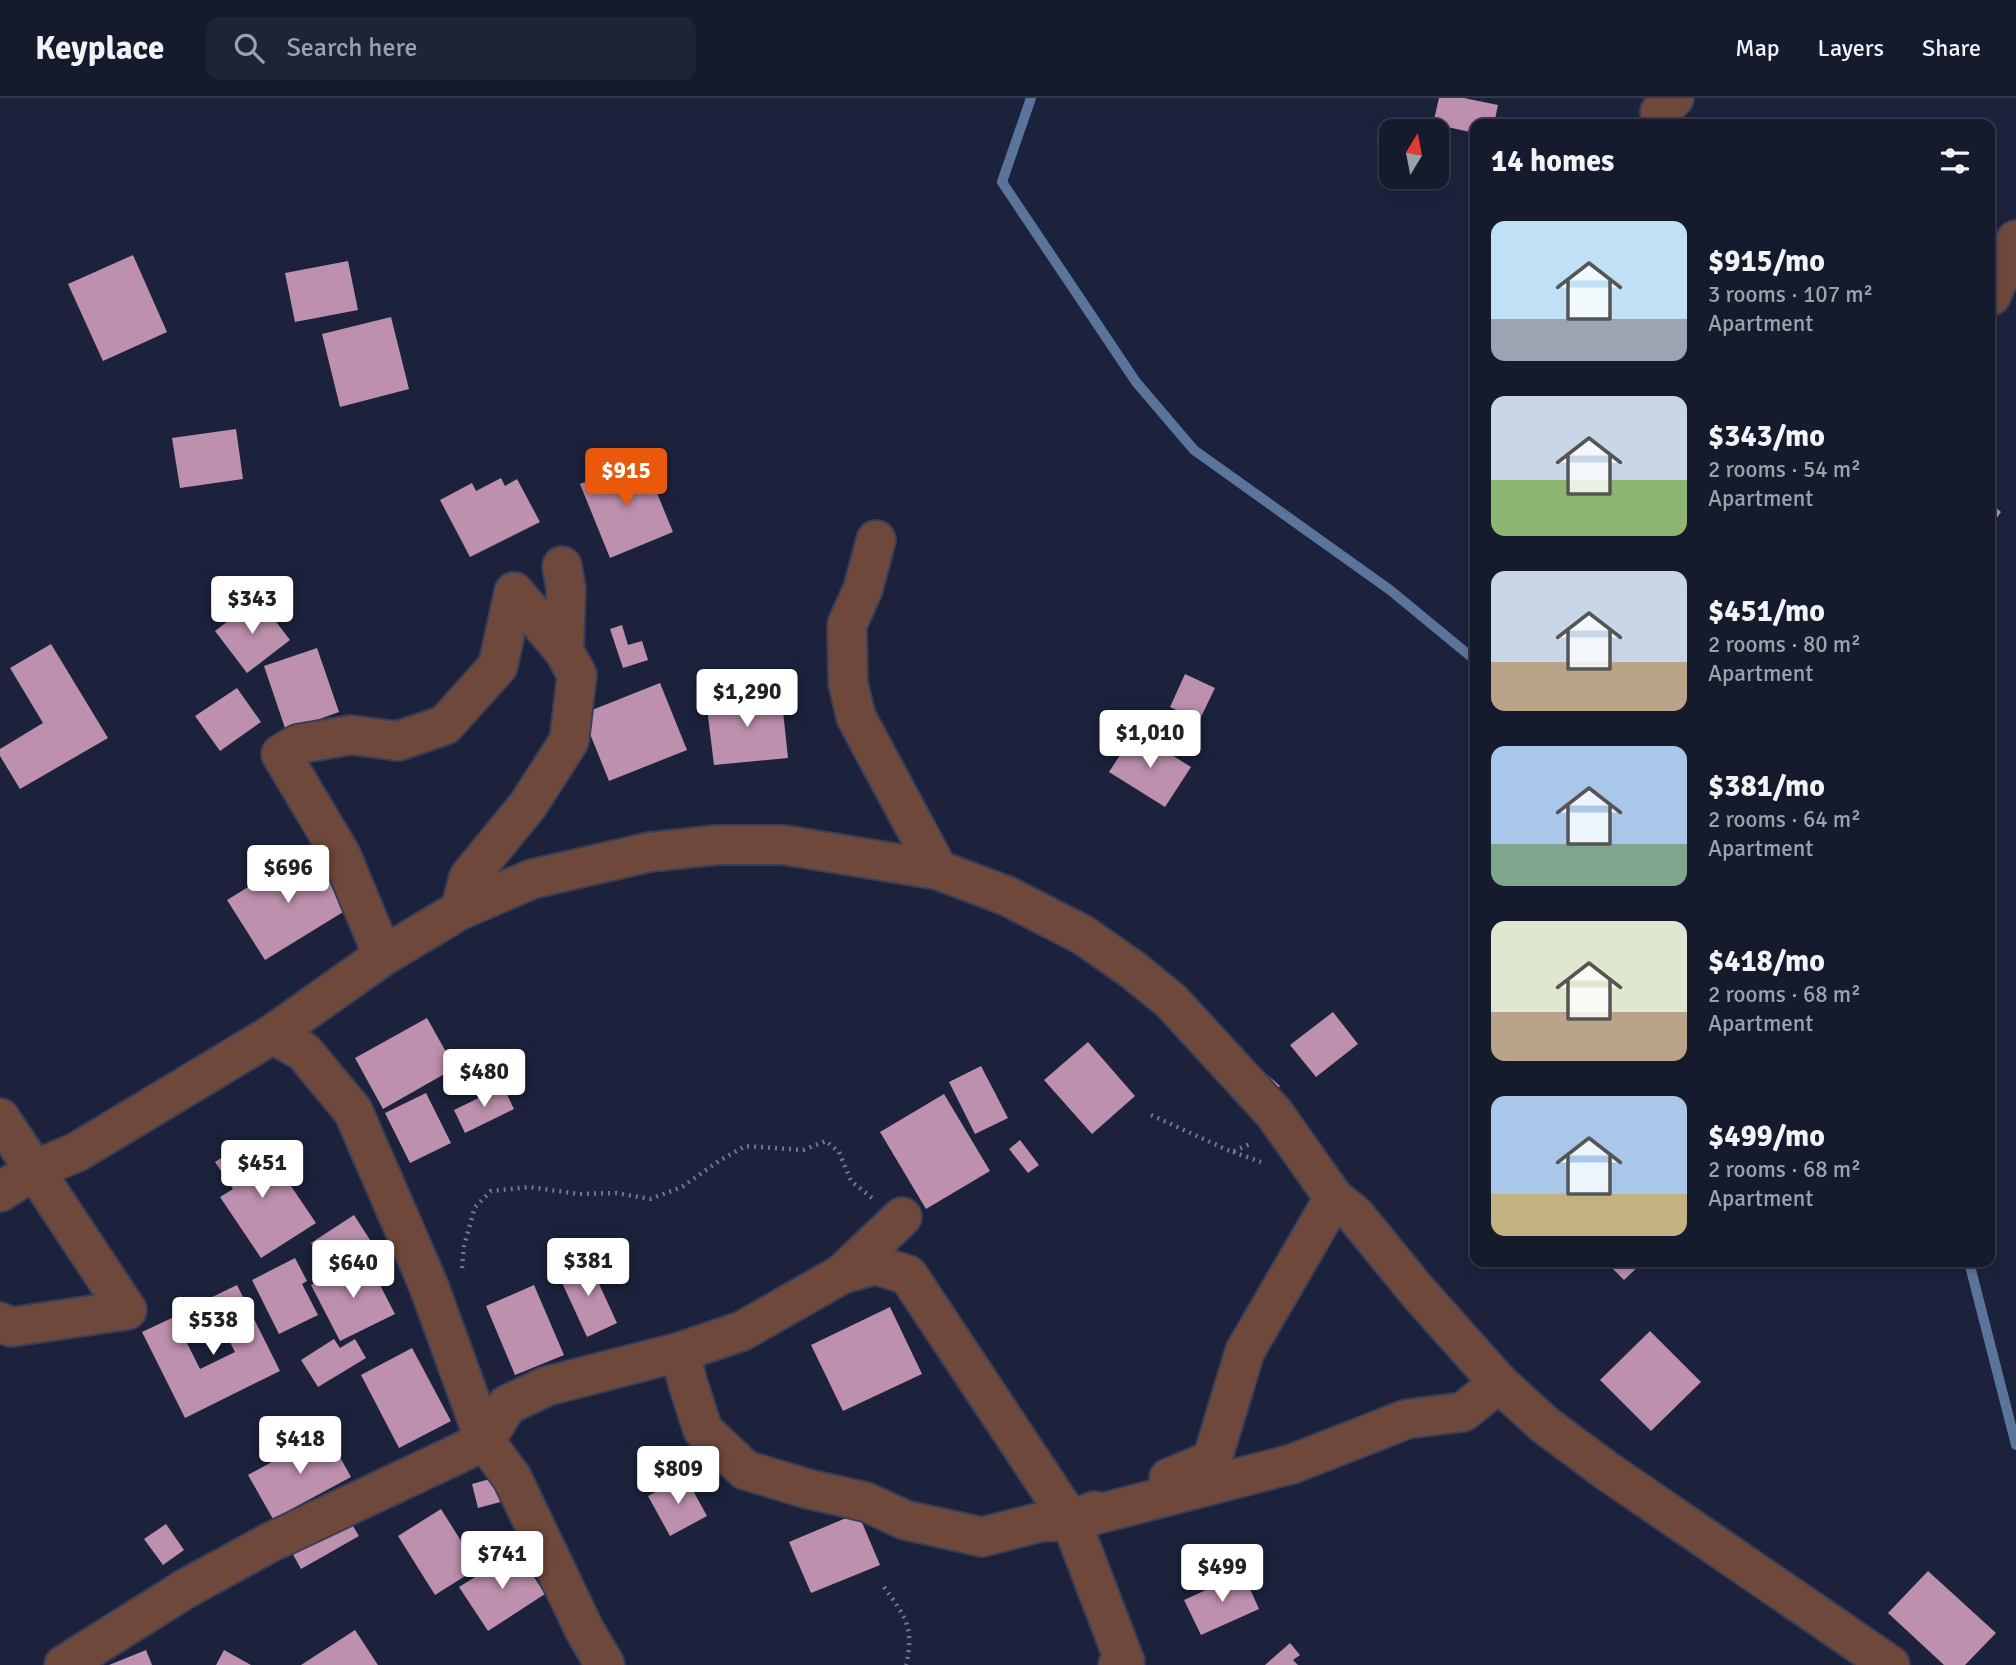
<!DOCTYPE html>
<meta charset="utf-8">
<style>
:root{--surface:#151a2d;--page:#1e2335;--text:#f1f3f6;--muted:#9da1aa;--line:#343849;--accent:#ea580c}
body{margin:0;font-family:Signika,sans-serif;background:var(--page);color:var(--text);height:100vh;display:flex;flex-direction:column;font-size:26px;white-space:nowrap}
*{box-sizing:border-box;margin:0}
p{font-size:23px;color:var(--muted)}
.icon{flex:none;width:38px;height:38px;fill:none;stroke:currentColor;stroke-width:2;stroke-linecap:round;stroke-linejoin:round}
.map{position:relative;flex:1;overflow:hidden}
.sheet{position:absolute;left:1470px;top:21px;width:525px;height:1148px;display:flex;flex-direction:column;background:var(--surface);border-radius:14px;box-shadow:0 4px 10px #0003,0 0 0 2px var(--line)}
.sheet>*{flex:none}
.needle{width:46px;rotate:10deg}
.fabs{position:absolute;left:1379px;top:21px;display:grid;gap:14px}
.fabs a{display:grid;place-items:center;width:70px;height:70px;border-radius:14px;background:var(--surface);box-shadow:0 4px 10px #0003,0 0 0 2px var(--line);font-size:35px}
.price{position:absolute;translate:-50% -60px;padding:0 16px;border-radius:7px;background:#fff;color:#222;font-size:23px;line-height:46px;filter:drop-shadow(0 2px 4px #0008)}
.price::after{content:'';position:absolute;left:50%;top:42px;width:21px;height:16px;margin-left:-10px;background:inherit;clip-path:polygon(0 0,100% 0,50% 100%)}
.price.on{background:var(--accent);color:#fff}
ul{padding:0;list-style:none}
li{display:flex;align-items:center;gap:21px;height:175px;padding:0 21px}
li span{display:grid;place-items:center;flex:none;width:196px;height:140px;border-radius:14px;color:#555}
li>.icon{margin-inline-start:auto}
span .icon{width:84px;height:84px;fill:#fffc;stroke-width:1}
li b{font-size:30px}
h2{display:flex;justify-content:space-between;align-items:center;height:84px;padding:0 21px;font-size:30px}
header{display:flex;align-items:center;gap:42px;box-sizing:border-box;height:98px;padding:0 35px;background:var(--surface);border-bottom:2px solid var(--line)}
header strong{font-size:33px}
nav{display:flex;gap:38px;margin-inline-start:auto;font-size:24px}
.search{width:490px;height:63px;background:var(--page);display:flex;align-items:center;gap:18px;box-sizing:border-box;padding:0 24px;border-radius:14px;color:var(--muted);font-size:26px}
.map>svg:first-child{display:block}
.lines{fill:none;stroke-linecap:round;stroke-linejoin:round}
.stream{stroke:#5b749b;stroke-width:10}
.building{fill:#bd90ad}
.street-casing{stroke:#383e57;stroke-width:42}
.path{stroke:#71778d;stroke-width:4.5;stroke-dasharray:2 5;stroke-linecap:butt}
.street{stroke:#6e483b;stroke-width:38}
</style>
<header>
<strong>Keyplace</strong>
<div class="search"><svg class="icon" aria-label="search" viewBox="0 0 24 24"><circle cx="10" cy="10" r="6"/><path d="M15 15l6 6"/></svg>Search here</div>
<nav><a>Map</a><a>Layers</a><a>Share</a></nav>
</header>
<div class="map">
<svg width="2016" height="1567" viewBox="0 0 2016 1567">
<rect width="100%" height="100%" fill="#1c223c"/>
<g class="lines">
<!-- stream -->
<g class="stream">
<polyline points="1031,0 1002,84 1136,284 1194,352 1390,492 1475,562"/>
<polyline points="1969,1164 2016,1347"/>
</g>
</g>
<!-- building -->
<g class="building">
<polygon points="1439,0 1464,0 1498,7 1494,26 1475,26 1475,35 1433,26"/>
<polygon points="133,157 167,234 103,263 68,186"/>
<polygon points="348,163 358,212 295,224 285,175"/>
<polygon points="391,219 409,291 340,309 322,236"/>
<polygon points="236,331 243,381 180,390 172,340"/>
<polygon points="643,361 673,434 610,460 580,386"/>
<polygon points="501,380 505,388 517,381 540,424 470,459 440,402 472,385 476,393"/>
<polygon points="1990,405 2001,414 1990,429"/>
<polygon points="258,500 290,542 247,575 215,533"/>
<polygon points="622,527 628,547 642,543 648,562 623,570 610,531"/>
<polygon points="51,546 108,640 20,691 0,658 0,651 43,625 10,570"/>
<polygon points="317,550 339,614 286,633 264,568"/>
<polygon points="1185,576 1215,590 1199,623 1170,609"/>
<polygon points="660,585 687,652 609,683 582,616"/>
<polygon points="237,590 261,624 220,653 195,618"/>
<polygon points="781,594 788,660 714,667 706,602"/>
<polygon points="1135,634 1191,669 1165,709 1109,674"/>
<polygon points="310,751 348,811 265,862 227,802"/>
<polygon points="1333,914 1358,946 1316,979 1290,947"/>
<polygon points="427,920 455,970 383,1011 355,960"/>
<polygon points="1088,944 1135,998 1092,1036 1044,982"/>
<polygon points="1254,965 1280,988 1273,996 1248,973"/>
<polygon points="981,968 1008,1020 975,1036 949,984"/>
<polygon points="503,988 514,1011 465,1035 454,1012"/>
<polygon points="426,995 451,1045 410,1065 385,1015"/>
<polygon points="944,996 990,1073 926,1111 880,1034"/>
<polygon points="249,1042 266,1068 274,1063 316,1125 261,1160 220,1099 233,1091 215,1064"/>
<polygon points="1020,1042 1039,1067 1028,1075 1009,1051"/>
<polygon points="354,1117 372,1145 329,1173 311,1145"/>
<polygon points="295,1160 307,1183 302,1186 318,1217 279,1236 252,1182"/>
<polygon points="366,1160 395,1216 340,1243 311,1187"/>
<polygon points="588,1162 617,1225 587,1239 558,1176"/>
<polygon points="1606,1164 1643,1164 1624,1182"/>
<polygon points="237,1187 280,1273 185,1320 142,1234 174,1219 200,1271 235,1254 208,1201"/>
<polygon points="534,1187 564,1257 515,1277 486,1208"/>
<polygon points="890,1209 922,1276 843,1313 811,1247"/>
<polygon points="1650,1233 1701,1284 1651,1333 1600,1282"/>
<polygon points="334,1241 340,1250 355,1241 366,1260 318,1289 301,1262"/>
<polygon points="412,1250 451,1323 399,1350 361,1277"/>
<polygon points="326,1334 351,1379 273,1421 248,1377"/>
<polygon points="685,1378 707,1418 670,1438 648,1398"/>
<polygon points="497,1379 504,1403 478,1410 472,1386"/>
<polygon points="441,1411 478,1470 435,1497 398,1438"/>
<polygon points="858,1415 880,1467 811,1495 789,1444"/>
<polygon points="347,1418 359,1438 301,1471 290,1451"/>
<polygon points="166,1426 184,1452 163,1467 144,1441"/>
<polygon points="517,1453 545,1496 488,1533 459,1489"/>
<polygon points="1928,1473 1996,1535 1965,1567 1944,1567 1888,1515"/>
<polygon points="1243,1475 1259,1511 1201,1537 1184,1502"/>
<polygon points="355,1532 378,1567 301,1567"/>
<polygon points="1290,1545 1300,1557 1293,1562 1298,1567 1265,1567"/>
<polygon points="146,1552 152,1567 109,1567"/>
<polygon points="224,1552 251,1567 216,1567"/>
</g>
<g class="lines">
<defs>
<g id="street">
<polyline points="1660,14 1674,0"/>
<polyline points="1991,198 2016,142"/>
<polyline points="876,442 863,491 847,527 848,585 856,619 938,772"/>
<polyline points="562,468 566,491 564,553"/>
<polyline points="460,812 469,779 528,707 569,643 577,577 564,553 514,494"/>
<polyline points="383,858 341,757 281,656 298,646 351,637 398,643 445,627 498,568 514,494"/>
<polyline points="273,936 304,954 353,1013 428,1186 485,1343 512,1380 585,1533 605,1567"/>
<polyline points="0,1020 127,1212 11,1229 0,1224"/>
<polyline points="0,1094 34,1072 77,1054 273,936 383,858 460,812 532,781 650,754 717,747 784,747 938,772 1007,798 1083,837 1133,872 1171,903 1274,1015 1334,1100 1355,1117 1417,1193 1499,1285 1545,1327 1607,1373 1890,1567"/>
<polyline points="842,1176 902,1119"/>
<polyline points="680,1254 688,1286 703,1332 745,1372 808,1391 866,1404 905,1422 982,1439 1041,1424 1071,1423 1292,1366 1407,1321 1463,1314 1499,1285"/>
<polyline points="1169,1380 1212,1362 1245,1253 1334,1100"/>
<polyline points="1094,1413 1071,1423 1125,1564 1118,1567"/>
<polyline points="64,1567 185,1491 269,1445 485,1343 507,1307 547,1288 680,1254 742,1233 842,1176 876,1167 908,1177 1071,1423"/>
</g>
</defs>
<!-- street casing -->
<use href="#street" class="street-casing"/>
<!-- path -->
<g class="path">
<polyline points="1151,1017 1232,1054 1252,1045"/>
<polyline points="1233,1054 1261,1064"/>
<polyline points="462,1170 464,1148 475,1109 491,1093 529,1089 579,1096 616,1095 650,1101 682,1089 719,1063 745,1048 803,1052 826,1043 839,1054 851,1083 872,1100"/>
<path d="M884 1489C905 1518 915 1530 906 1567"/>
</g>
<!-- street -->
<use href="#street" class="street"/>
</g>
</svg>
<div class="fabs">
<a><svg class="needle" viewBox="-14 -14 28 28"><path d="M0-13l5 13h-10z" fill="#e53935"/><path d="M0 13l5-13h-10z" fill="#9da1aa"/></svg></a>
</div>
<b class="price on" style="left:626px;top:410px">$915</b>
<b class="price" style="left:252px;top:538px">$343</b>
<b class="price" style="left:747px;top:631px">$1,290</b>
<b class="price" style="left:1150px;top:672px">$1,010</b>
<b class="price" style="left:288px;top:807px">$696</b>
<b class="price" style="left:484px;top:1011px">$480</b>
<b class="price" style="left:262px;top:1102px">$451</b>
<b class="price" style="left:588px;top:1200px">$381</b>
<b class="price" style="left:353px;top:1202px">$640</b>
<b class="price" style="left:213px;top:1259px">$538</b>
<b class="price" style="left:300px;top:1378px">$418</b>
<b class="price" style="left:678px;top:1408px">$809</b>
<b class="price" style="left:502px;top:1493px">$741</b>
<b class="price" style="left:1222px;top:1506px">$499</b>
<section class="sheet">
<h2>14 homes<svg class="icon" aria-label="filters" viewBox="0 0 24 24"><path d="M4 7h16M4 17h16"/><circle cx="9" cy="7" r="2"/><circle cx="15" cy="17" r="2"/></svg></h2>
<ul>
<li><span style="background:linear-gradient(#bfe0f5 70%,#9aa5b1 0)"><svg class="icon" aria-label="home" viewBox="0 0 24 24"><path d="M3 11l9-7 9 7M6 9v11h12V9"/></svg></span><div><b>$915/mo</b><p>3 rooms · 107 m²</p><p>Apartment</p></div></li>
<li><span style="background:linear-gradient(#c9d6e8 60%,#8fb573 0)"><svg class="icon" aria-label="home" viewBox="0 0 24 24"><path d="M3 11l9-7 9 7M6 9v11h12V9"/></svg></span><div><b>$343/mo</b><p>2 rooms · 54 m²</p><p>Apartment</p></div></li>
<li><span style="background:linear-gradient(#c9d6e8 65%,#b9a48a 0)"><svg class="icon" aria-label="home" viewBox="0 0 24 24"><path d="M3 11l9-7 9 7M6 9v11h12V9"/></svg></span><div><b>$451/mo</b><p>2 rooms · 80 m²</p><p>Apartment</p></div></li>
<li><span style="background:linear-gradient(#a9c7e8 70%,#7fa58c 0)"><svg class="icon" aria-label="home" viewBox="0 0 24 24"><path d="M3 11l9-7 9 7M6 9v11h12V9"/></svg></span><div><b>$381/mo</b><p>2 rooms · 64 m²</p><p>Apartment</p></div></li>
<li><span style="background:linear-gradient(#dfe7d0 65%,#b9a48a 0)"><svg class="icon" aria-label="home" viewBox="0 0 24 24"><path d="M3 11l9-7 9 7M6 9v11h12V9"/></svg></span><div><b>$418/mo</b><p>2 rooms · 68 m²</p><p>Apartment</p></div></li>
<li><span style="background:linear-gradient(#a9c7e8 70%,#c2b280 0)"><svg class="icon" aria-label="home" viewBox="0 0 24 24"><path d="M3 11l9-7 9 7M6 9v11h12V9"/></svg></span><div><b>$499/mo</b><p>2 rooms · 68 m²</p><p>Apartment</p></div></li>
</ul>
</section>
</div>
